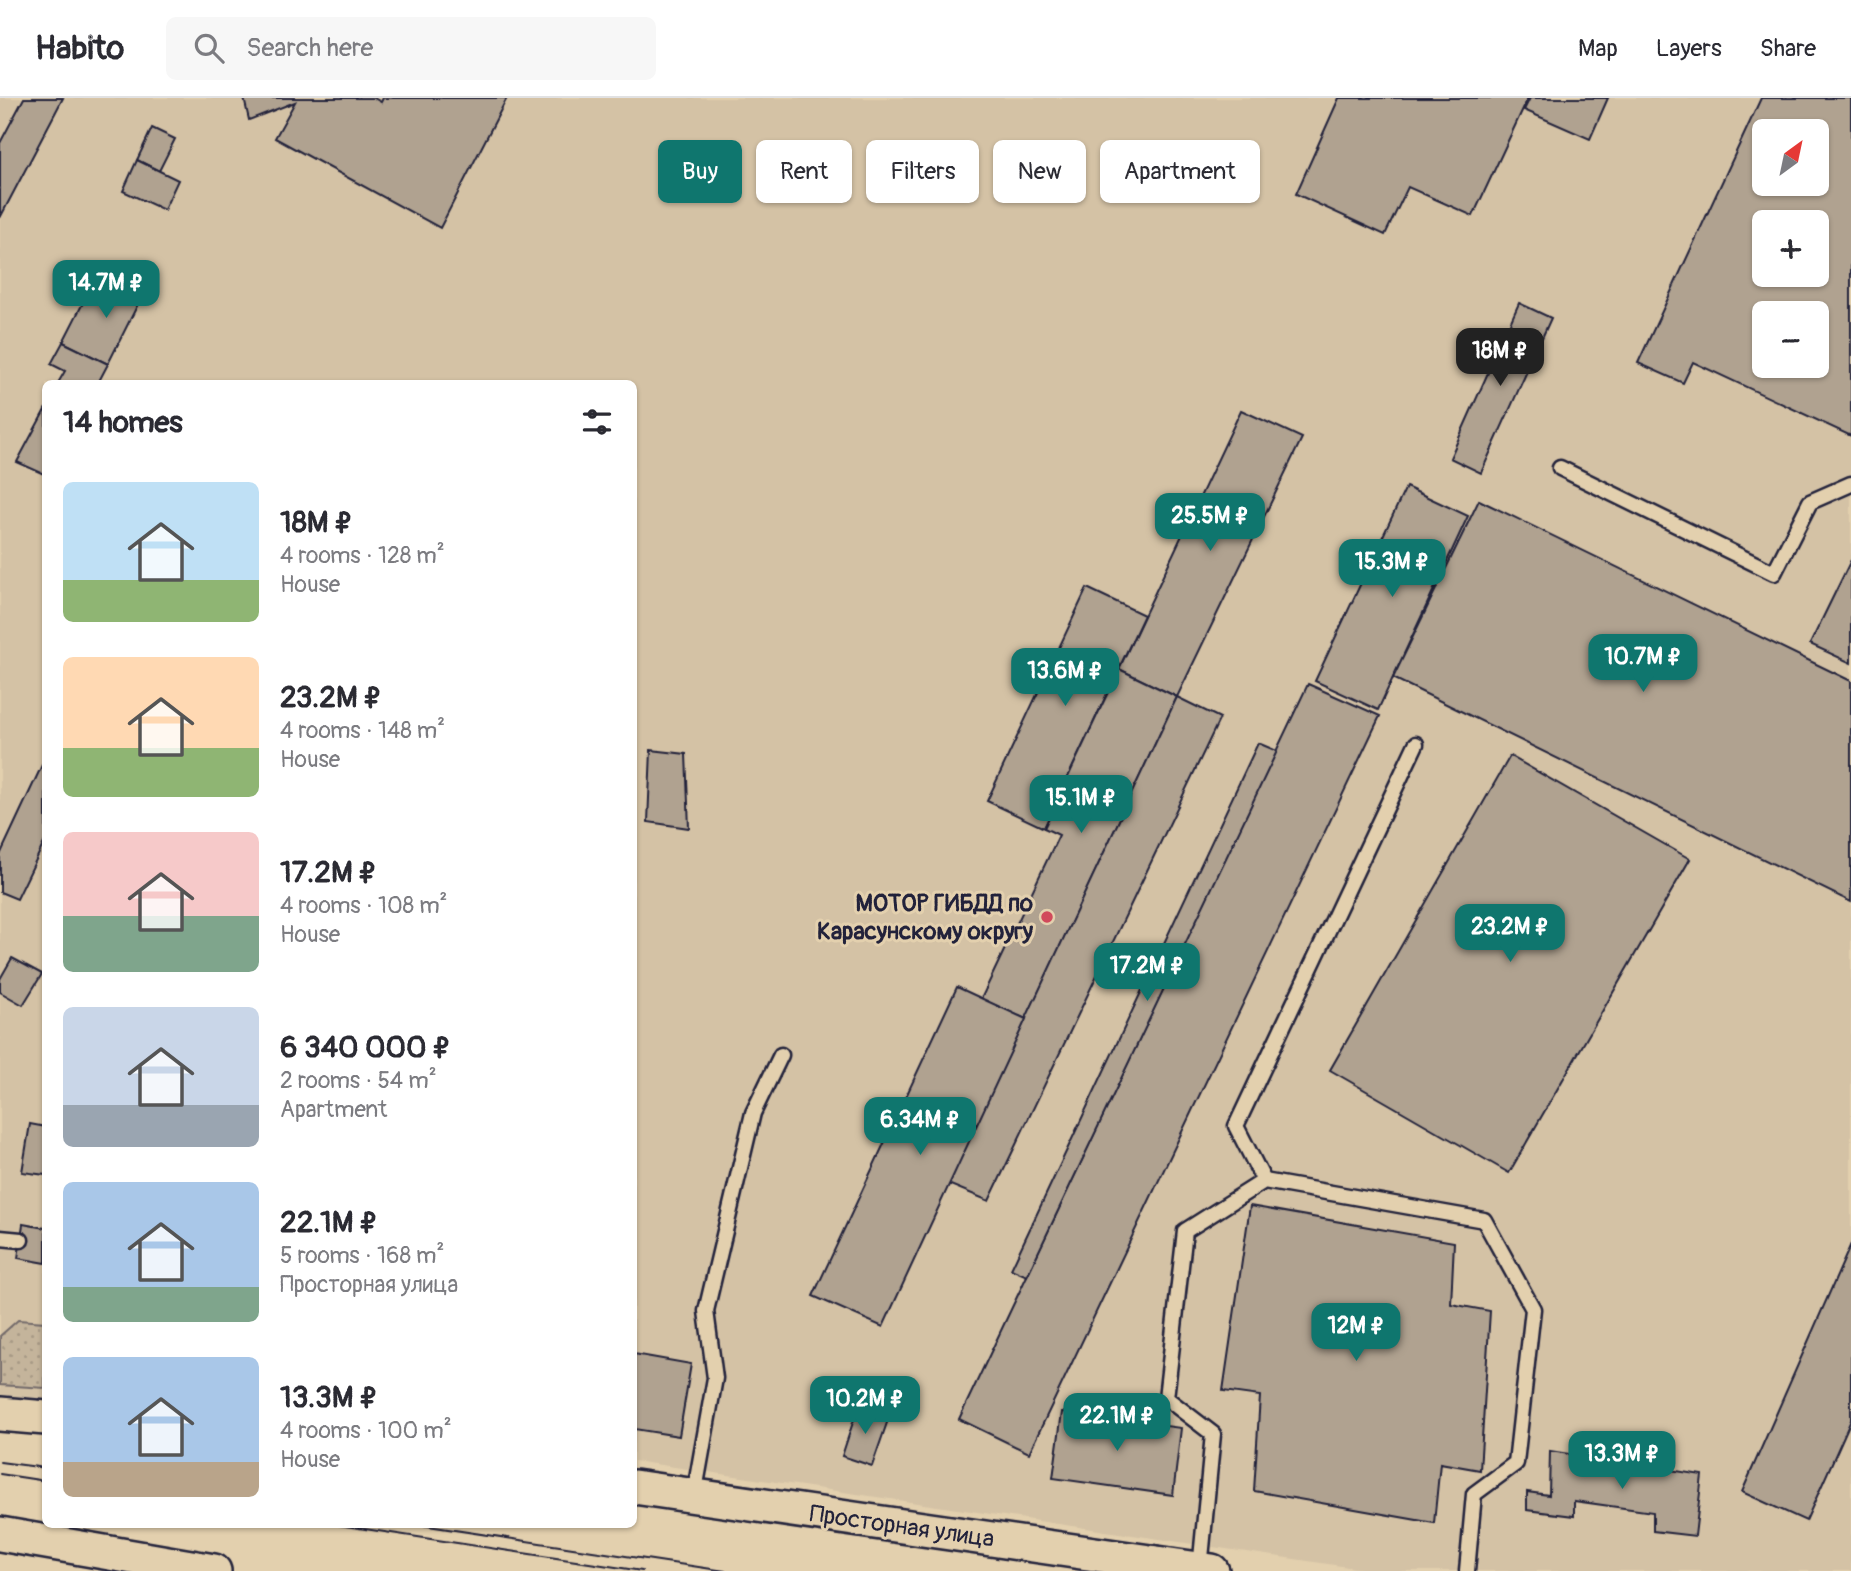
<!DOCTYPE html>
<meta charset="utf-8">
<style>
:root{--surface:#fff;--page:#f7f7f7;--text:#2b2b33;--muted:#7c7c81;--line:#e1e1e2;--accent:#0f766e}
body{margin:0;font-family:Pangolin,sans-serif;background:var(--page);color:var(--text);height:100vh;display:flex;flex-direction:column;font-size:26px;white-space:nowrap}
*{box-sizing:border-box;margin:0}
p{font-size:23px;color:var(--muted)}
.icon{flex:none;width:38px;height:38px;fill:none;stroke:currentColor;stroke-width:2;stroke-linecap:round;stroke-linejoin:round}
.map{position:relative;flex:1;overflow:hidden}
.side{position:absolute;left:42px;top:282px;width:595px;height:1148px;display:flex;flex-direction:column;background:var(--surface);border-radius:10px;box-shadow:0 2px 5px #0004}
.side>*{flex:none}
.hud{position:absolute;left:658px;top:42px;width:665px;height:63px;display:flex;gap:14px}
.needle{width:46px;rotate:33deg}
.fabs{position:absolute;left:1752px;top:21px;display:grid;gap:14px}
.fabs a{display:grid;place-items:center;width:77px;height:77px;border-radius:10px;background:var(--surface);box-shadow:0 2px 5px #0004;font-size:35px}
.price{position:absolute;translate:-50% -60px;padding:0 16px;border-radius:14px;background:var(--accent);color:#fff;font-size:23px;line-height:46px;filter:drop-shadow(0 2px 4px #0008)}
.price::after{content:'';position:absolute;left:50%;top:42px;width:21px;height:16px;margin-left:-10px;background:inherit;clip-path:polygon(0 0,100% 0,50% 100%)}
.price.active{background:#222;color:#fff}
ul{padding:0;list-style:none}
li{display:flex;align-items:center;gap:21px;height:175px;padding:0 21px}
li span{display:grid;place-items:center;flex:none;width:196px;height:140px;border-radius:10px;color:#555}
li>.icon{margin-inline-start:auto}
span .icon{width:84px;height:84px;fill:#fffc;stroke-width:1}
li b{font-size:30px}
h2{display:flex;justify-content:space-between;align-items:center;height:84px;padding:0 21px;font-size:30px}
.pill{padding:0 24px;border-radius:10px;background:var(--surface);box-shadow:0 2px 5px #0004;font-size:24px;line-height:63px}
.pill.active{background:var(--accent);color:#fff}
header{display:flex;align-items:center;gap:42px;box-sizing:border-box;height:98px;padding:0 35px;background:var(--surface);border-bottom:2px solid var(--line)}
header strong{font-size:33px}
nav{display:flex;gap:38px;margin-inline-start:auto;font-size:24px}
.search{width:490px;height:63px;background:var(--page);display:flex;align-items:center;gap:18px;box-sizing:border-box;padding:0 24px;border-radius:10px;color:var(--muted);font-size:26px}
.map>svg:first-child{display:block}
.built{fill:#d4c2a5;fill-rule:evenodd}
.grass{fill:url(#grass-dots);stroke:#736b6b;stroke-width:2}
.building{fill:#b0a290;stroke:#22223b;stroke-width:2;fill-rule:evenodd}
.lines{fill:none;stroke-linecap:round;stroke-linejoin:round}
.service-casing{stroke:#22223b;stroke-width:19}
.tertiary-casing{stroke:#22223b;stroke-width:38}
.service{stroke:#e3d0ae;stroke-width:14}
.tertiary{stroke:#e3d0ae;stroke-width:33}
.tram{stroke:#22223b;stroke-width:2}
.poi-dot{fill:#d1495b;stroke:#e3d0ae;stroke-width:2.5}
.labels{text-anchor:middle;stroke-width:6;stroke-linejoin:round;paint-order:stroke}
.poi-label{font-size:24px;font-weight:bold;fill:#22223b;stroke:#e3d0ae;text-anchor:end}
.street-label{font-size:24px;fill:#22223b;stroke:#e3d0ae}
</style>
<header>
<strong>Habito</strong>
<div class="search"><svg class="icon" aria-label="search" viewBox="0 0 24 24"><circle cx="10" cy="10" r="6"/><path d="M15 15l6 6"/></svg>Search here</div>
<nav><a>Map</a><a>Layers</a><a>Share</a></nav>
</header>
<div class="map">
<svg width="1851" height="1473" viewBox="0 0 1851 1473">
<defs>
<pattern id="grass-dots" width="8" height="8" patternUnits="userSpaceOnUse" patternTransform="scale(1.75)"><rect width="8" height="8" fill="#c4b49b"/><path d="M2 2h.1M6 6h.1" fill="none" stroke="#a89a86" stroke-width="1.8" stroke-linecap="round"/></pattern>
</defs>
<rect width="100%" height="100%" fill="#e3d0ae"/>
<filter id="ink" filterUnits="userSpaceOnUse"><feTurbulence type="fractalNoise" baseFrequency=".0143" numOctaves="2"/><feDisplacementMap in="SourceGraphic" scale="14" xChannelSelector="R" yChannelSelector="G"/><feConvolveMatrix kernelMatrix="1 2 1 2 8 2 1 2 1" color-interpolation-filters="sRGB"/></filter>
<g filter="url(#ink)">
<!-- built -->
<path class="built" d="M0 0H1851V1473H1375L634 1363V285H46L45 1303 0 1300ZM1764 33H1816V86H1764ZM1764 124H1816V177H1764ZM1764 215H1816V268H1764Z"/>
<!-- grass -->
<polygon class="grass" points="18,1222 45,1224 45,1290 0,1287 0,1238"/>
<!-- building -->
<g class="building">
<polygon points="24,0 63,0 0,120 0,45"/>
<polygon points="244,0 374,0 381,4 383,0 507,0 440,130 275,40 295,4 249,22"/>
<polygon points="1339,0 1528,0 1473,118 1408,89 1385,137 1296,96"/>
<polygon points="1530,0 1608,0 1590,41 1524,12"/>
<path d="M1761 0H1851V338L1693 264 1683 285 1638 265ZM1764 33H1816V86H1764ZM1764 124H1816V177H1764ZM1764 215H1816V268H1764Z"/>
<polygon points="152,30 175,41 159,73 137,62"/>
<polygon points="137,62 178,82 164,112 123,93"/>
<polygon points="128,172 150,182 108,266 63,244 87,197 109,208"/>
<polygon points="1519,205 1551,220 1481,375 1450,360"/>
<polygon points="63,244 108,266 98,285 58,285 65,273 51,266"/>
<polygon points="46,310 46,377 17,364"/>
<polygon points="1241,312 1302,340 1177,599 1119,571"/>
<polygon points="1406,389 1468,418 1378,612 1315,583"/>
<polygon points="1479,402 1851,583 1851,804 1393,580"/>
<polygon points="1851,462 1851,565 1810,546"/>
<polygon points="1087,490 1144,517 1044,730 987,703"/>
<polygon points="1119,571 1177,599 1026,921 981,901 1059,737 1044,730"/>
<polygon points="1308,586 1380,618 1029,1355 959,1321"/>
<polygon points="1177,599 1220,620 989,1103 948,1086"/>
<polygon points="1258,645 1277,653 1027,1178 1011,1171"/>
<polygon points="651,652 686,656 689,730 648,724"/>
<polygon points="1510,658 1690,761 1509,1075 1330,972"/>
<polygon points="43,665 46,666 46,741 17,801 0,794 0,757"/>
<polygon points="12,860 42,876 23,907 0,894 0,881"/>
<polygon points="957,889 1026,921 883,1229 813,1198"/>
<polygon points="30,1026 46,1029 46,1077 22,1074"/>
<polygon points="1250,1108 1454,1144 1451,1206 1490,1213 1480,1372 1440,1365 1434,1425 1254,1393 1260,1298 1223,1293"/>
<polygon points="23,1126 45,1130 46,1126 46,1165 18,1160"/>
<polygon points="1851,1146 1851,1322 1806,1423 1742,1394"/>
<polygon points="634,1256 691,1266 679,1338 634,1331"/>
<polygon points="858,1309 889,1319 872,1368 842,1358"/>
<polygon points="1062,1314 1181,1330 1173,1397 1053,1380"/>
<polygon points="1550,1353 1702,1377 1695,1438 1653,1433 1653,1414 1574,1403 1574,1418 1527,1412 1527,1394 1549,1397"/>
</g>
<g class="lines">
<defs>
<g id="service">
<polyline points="1560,370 1774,475 1810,404 1851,386"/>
<polyline points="1264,1083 1236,1028 1416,646"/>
<polyline points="0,1140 21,1142"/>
<polyline points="694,1398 715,1280 706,1213 753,1015 781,957"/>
<polyline points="1200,1471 1213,1336 1166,1300 1185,1133 1264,1083 1484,1122 1533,1211 1516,1365 1474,1396 1467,1473"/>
</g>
<g id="tertiary">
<polyline points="0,1316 46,1320"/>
<polyline points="634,1389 1212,1473"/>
<polyline points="0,1436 214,1473"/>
</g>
</defs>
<!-- service casing -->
<use href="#service" class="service-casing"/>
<!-- tertiary casing -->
<use href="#tertiary" class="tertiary-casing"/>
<!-- service -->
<use href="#service" class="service"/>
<!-- tertiary -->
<use href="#tertiary" class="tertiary"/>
<!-- tram -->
<g class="tram">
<polyline points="0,1364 46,1370"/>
<polyline points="0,1376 46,1383"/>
<polyline points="332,1426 642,1473"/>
<polyline points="415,1426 725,1473"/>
</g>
</g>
</g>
<!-- markers -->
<circle class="poi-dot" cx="1047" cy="819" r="7"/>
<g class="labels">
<!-- poi labels -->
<g class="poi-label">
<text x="1033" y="813">МОТОР ГИБДД по<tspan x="1033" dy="28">Карасунскому округу</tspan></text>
</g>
<!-- street labels -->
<g class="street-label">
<text transform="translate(902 1428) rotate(8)" y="8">Просторная улица</text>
</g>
</g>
</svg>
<div class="fabs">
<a><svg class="needle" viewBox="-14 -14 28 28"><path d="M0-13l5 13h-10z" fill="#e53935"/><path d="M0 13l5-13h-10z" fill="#7c7c81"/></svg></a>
<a>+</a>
<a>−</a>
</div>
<b class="price" style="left:106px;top:222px">14.7M ₽</b>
<b class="price active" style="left:1500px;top:290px">18M ₽</b>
<b class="price" style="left:1210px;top:455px">25.5M ₽</b>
<b class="price" style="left:1392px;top:501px">15.3M ₽</b>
<b class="price" style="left:1643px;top:596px">10.7M ₽</b>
<b class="price" style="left:1065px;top:610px">13.6M ₽</b>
<b class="price" style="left:1081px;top:737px">15.1M ₽</b>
<b class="price" style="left:1510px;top:866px">23.2M ₽</b>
<b class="price" style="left:1147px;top:905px">17.2M ₽</b>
<b class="price" style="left:920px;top:1059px">6.34M ₽</b>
<b class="price" style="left:1356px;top:1265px">12M ₽</b>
<b class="price" style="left:865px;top:1338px">10.2M ₽</b>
<b class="price" style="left:1117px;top:1355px">22.1M ₽</b>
<b class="price" style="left:1622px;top:1393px">13.3M ₽</b>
<div class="hud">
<a class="pill active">Buy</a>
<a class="pill">Rent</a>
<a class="pill">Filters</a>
<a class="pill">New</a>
<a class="pill">Apartment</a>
</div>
<section class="side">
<h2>14 homes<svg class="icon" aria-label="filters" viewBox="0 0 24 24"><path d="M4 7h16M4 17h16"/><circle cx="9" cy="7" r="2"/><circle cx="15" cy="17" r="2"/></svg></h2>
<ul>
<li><span style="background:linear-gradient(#bfe0f5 70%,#8fb573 0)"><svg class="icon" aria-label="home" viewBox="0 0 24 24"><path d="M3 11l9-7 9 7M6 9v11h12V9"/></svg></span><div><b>18M ₽</b><p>4 rooms · 128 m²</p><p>House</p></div></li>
<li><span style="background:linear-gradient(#ffd9b3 65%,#8fb573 0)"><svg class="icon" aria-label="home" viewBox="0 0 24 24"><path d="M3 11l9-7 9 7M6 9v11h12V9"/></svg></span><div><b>23.2M ₽</b><p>4 rooms · 148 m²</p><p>House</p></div></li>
<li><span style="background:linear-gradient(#f6c9c9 60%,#7fa58c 0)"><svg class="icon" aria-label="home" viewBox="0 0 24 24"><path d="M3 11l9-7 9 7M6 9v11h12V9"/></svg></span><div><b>17.2M ₽</b><p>4 rooms · 108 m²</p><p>House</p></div></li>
<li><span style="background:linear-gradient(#c9d6e8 70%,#9aa5b1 0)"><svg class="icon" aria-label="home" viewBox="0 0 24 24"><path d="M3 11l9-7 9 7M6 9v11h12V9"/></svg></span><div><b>6 340 000 ₽</b><p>2 rooms · 54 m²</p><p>Apartment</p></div></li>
<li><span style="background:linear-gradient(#a9c7e8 75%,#7fa58c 0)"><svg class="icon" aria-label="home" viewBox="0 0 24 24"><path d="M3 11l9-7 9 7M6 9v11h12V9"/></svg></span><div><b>22.1M ₽</b><p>5 rooms · 168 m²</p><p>Просторная улица</p></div></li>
<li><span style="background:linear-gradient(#a9c7e8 75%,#b9a48a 0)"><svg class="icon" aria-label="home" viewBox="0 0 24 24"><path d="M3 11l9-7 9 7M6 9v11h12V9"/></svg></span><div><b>13.3M ₽</b><p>4 rooms · 100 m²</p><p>House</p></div></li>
</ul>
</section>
</div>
